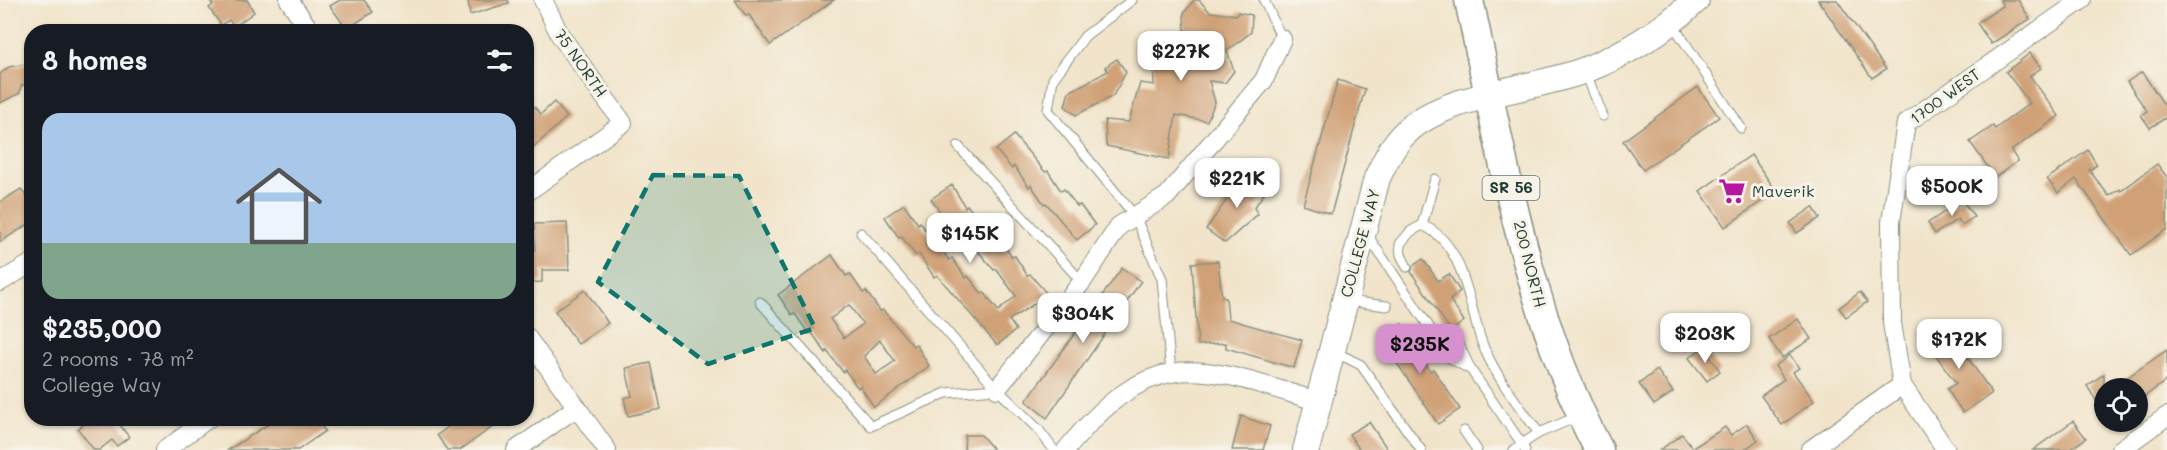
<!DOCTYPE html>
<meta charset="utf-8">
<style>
:root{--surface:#171b24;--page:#20242c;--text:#f1f3f6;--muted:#9ea1a6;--line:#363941;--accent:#d690ce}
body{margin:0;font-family:Mali,sans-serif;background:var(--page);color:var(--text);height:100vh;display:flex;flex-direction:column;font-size:22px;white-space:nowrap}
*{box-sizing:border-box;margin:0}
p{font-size:20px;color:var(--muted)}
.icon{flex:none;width:33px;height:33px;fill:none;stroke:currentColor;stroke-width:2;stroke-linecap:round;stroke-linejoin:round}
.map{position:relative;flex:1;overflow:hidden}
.panel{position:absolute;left:24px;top:24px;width:510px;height:402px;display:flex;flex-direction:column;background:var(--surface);border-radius:24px;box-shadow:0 2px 4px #0004}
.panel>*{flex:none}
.buttons{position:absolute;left:2094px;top:378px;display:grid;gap:12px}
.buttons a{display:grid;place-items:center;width:54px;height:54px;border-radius:50%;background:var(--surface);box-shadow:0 2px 4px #0004;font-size:30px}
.price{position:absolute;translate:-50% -51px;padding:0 14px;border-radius:12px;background:#fff;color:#222;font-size:20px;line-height:39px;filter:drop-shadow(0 2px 3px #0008)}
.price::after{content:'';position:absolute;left:50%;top:36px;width:18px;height:14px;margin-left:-9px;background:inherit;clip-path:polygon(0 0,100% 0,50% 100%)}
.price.active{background:var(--accent);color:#111}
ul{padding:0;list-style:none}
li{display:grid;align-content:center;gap:12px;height:318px;padding:0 18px}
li+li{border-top:2px solid var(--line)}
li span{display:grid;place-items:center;height:186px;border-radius:18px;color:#555}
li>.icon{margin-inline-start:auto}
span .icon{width:108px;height:108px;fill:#fffc;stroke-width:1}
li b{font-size:26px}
h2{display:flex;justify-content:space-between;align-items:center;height:72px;padding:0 18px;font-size:26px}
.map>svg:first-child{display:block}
.building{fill:#d0a177;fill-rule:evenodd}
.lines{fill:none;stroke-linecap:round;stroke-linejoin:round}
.lane-casing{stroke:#88907f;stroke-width:11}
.street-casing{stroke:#88907f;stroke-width:20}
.secondary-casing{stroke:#88907f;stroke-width:28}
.primary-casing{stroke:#88907f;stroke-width:31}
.lane{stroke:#fff;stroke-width:9}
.street{stroke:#fff;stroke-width:18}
.secondary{stroke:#fff;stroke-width:26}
.primary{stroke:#fff;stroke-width:28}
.marked{fill:#0f766e;fill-opacity:0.2;stroke:#0f766e;stroke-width:4.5;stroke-dasharray:12 8;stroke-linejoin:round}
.labels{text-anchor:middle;stroke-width:6;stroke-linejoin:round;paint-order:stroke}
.shield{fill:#f7f3e8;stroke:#60746a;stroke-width:1.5}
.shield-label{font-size:15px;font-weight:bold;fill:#1f3d34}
.street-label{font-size:16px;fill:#1f3d34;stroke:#f7f3e8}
.poi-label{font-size:16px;fill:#1f3d34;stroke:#f7f3e8;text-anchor:start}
</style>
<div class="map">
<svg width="2167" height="450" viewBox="0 0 2167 450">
<rect width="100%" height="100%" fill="#f7f3e8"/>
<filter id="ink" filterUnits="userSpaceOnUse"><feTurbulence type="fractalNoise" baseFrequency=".0167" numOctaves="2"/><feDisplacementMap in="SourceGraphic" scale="12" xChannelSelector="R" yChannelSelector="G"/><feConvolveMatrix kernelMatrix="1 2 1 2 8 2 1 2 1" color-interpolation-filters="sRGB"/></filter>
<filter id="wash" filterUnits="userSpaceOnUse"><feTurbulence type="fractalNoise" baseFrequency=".008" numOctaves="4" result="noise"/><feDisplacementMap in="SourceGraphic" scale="24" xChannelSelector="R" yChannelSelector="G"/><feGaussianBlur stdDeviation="1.35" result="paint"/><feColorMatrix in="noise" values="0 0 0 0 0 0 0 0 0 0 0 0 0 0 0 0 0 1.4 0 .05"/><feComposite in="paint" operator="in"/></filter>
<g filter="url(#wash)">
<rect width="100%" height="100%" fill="#f1e4ca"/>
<g id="blocks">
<!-- building -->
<g class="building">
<polygon points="209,0 247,0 254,12 234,27 229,20 221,25 209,8 213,5"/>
<polygon points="340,0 364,0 373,12 347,29 330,6"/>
<polygon points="468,0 508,0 509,3 470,15"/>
<polygon points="735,0 834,0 770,45 749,15 746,16"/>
<polygon points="1194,0 1199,0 1210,12 1237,15 1238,12 1252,15 1251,32 1227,51 1234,71 1225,83 1209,81 1215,102 1207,121 1176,115 1169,159 1106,146 1105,120 1129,122 1140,83 1154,85 1153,55 1164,38 1186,55 1184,13"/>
<polygon points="1818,0 1837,0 1886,69 1872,78"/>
<polygon points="2000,0 2018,0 2030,19 1991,44 1977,23 2003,6"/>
<polygon points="2030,53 2041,68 2030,76 2059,116 2011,151 2018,161 1995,177 1970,142 1993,126 1995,129 2030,103 2006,72"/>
<polygon points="1117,59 1126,72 1113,96 1076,115 1065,106 1069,92 1108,71 1105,67"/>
<polygon points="32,63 32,80 21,86 20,93 0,103 0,74 9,67"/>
<polygon points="2142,72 2167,109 2167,117 2150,128 2141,115 2147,111 2127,82"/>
<polygon points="1338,80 1365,89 1331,214 1303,205"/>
<polygon points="1698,87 1719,117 1643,170 1623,141"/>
<polygon points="526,98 541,114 554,102 567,117 526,154"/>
<polygon points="1014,135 1045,172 1048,171 1061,191 1064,189 1077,206 1080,205 1095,225 1077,240 1046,203 1044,204 1031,185 1029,187 1014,166 1012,169 996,150"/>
<polygon points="2088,150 2097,165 2089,170 2109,196 2120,189 2121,191 2157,164 2167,177 2167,229 2131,255 2076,179 2058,193 2047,179"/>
<polygon points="1751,155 1776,191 1725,227 1700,191"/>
<polygon points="1246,173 1267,189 1254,208 1258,214 1225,243 1206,229"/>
<polygon points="952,185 965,207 967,205 981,223 982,222 998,242 1000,240 1012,257 1015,256 1027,275 1030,274 1048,295 1009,320 1016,330 997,345 937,275 934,277 919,254 916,256 901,236 899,238 885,217 904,204 918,224 920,222 933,241 935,240 949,260 952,258 966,278 968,276 982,294 984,292 998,311 1016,296 996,269 994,270 964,234 961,236 948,217 945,219 931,199"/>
<polygon points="21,189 32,205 32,222 0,242 0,202"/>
<polygon points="1962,200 1974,217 1962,225 1958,219 1935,234 1928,223"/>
<polygon points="1813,207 1820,218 1797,233 1790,223"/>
<polygon points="567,223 569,270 542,270 542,282 526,283 526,250 535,250 534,224"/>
<path d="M832 255 846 276 850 274 863 293 866 291 880 311 883 310 913 346 916 344 929 366 874 407 860 386 858 388 845 370 843 372 827 351 826 353 812 333 809 334 795 314 792 315 778 295ZM849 305 863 324 844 338 830 319ZM880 340 895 361 876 374 864 356Z"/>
<polygon points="1423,259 1438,281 1449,274 1460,291 1450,300 1464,321 1451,331 1411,272 1413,266"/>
<polygon points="1218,261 1222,297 1226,298 1228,319 1302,340 1294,368 1226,348 1226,343 1198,345 1192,263"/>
<polygon points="1122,268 1141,281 1047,418 1026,401"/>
<polygon points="585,290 608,323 578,344 555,311"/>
<polygon points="1860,292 1867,302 1846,317 1839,308"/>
<polygon points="1798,319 1811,339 1782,358 1769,339"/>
<polygon points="1402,324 1430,371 1433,369 1460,409 1438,424 1380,338"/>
<polygon points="1949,326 1970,356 1968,358 1992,393 1963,413 1947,389 1956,383 1926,342"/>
<polygon points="1703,347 1720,371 1707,381 1689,358"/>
<polygon points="2167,350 2167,380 2138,401 2138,388 2112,388"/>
<polygon points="1790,355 1799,368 1793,372 1814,401 1782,425 1761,396 1784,379 1775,366"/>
<polygon points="651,363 661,409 628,416 624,398 632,396 626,368"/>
<polygon points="1657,370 1673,392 1654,405 1639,384"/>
<polygon points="2104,374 2104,413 2087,386"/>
<polygon points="1241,416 1270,426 1263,450 1232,450"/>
<polygon points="92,418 115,418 129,437 117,446 112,440 99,450 94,450 78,429"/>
<polygon points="278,418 316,418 325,431 298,450 228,450"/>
<polygon points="461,418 505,418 460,450 447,450 437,435"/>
<polygon points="2073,421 2086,438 2069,450 2033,450"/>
<polygon points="1369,422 1388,450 1360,450 1349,434"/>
<polygon points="1747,424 1758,440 1744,450 1660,450 1682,434 1693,448 1725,427 1731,435"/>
<polygon points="965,435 981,435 994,450 964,450"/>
</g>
</g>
</g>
<g filter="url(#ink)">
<use href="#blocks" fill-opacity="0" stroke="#88907f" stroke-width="1.5"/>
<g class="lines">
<defs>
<g id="lane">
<polyline points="1132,0 1085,36 1053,79 1048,110 1135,216 1162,279 1171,372"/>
<polyline points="1264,0 1282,39"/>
<polyline points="1672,23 1741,128"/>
<polyline points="1585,71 1603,116"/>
<polyline points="958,146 1082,282"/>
<path d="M1422 225C1467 244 1468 309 1484 348 1498 380 1519 406 1539 433"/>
<polyline points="861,233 997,389 1038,429 1054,450"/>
<polyline points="1368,236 1450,358 1471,370"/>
<polyline points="1407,267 1401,255 1400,244 1410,232 1422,225 1435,179"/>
<polyline points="1347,301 1387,306"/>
<polyline points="760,302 871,426 946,393 997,389"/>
<polyline points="1460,347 1471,370 1522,444 1514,450"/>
<polyline points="1335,352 1361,365 1421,450"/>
<polyline points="1464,431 1477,450"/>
<polyline points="1525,450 1522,444 1539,433 1579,416"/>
</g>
<g id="street">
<polyline points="289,0 311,32"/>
<polyline points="526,193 623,123 560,35 543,0"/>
<polyline points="0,282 32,263"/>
<polyline points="526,336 607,450"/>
<polyline points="997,389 1082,282 1119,226 1167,196 1264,80 1282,39"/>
<polyline points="165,450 209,418"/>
<polyline points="516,450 577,407"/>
<path d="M1066 450C1155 341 1200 366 1320 402"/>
<polyline points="1810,450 1902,385"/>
<polyline points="1946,450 1902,385 1892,323 1891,222 1906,123 2082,0"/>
<polyline points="2120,450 2167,416"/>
</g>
<path id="secondary" d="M1306 450 1377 178C1385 162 1392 145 1406 132 1445 94 1534 90 1585 70 1626 54 1664 30 1696 0"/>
<path id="primary" d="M1469 0C1502 151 1526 312 1599 450"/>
</defs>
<!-- lane casing -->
<use href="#lane" class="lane-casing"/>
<!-- street casing -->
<use href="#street" class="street-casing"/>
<!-- secondary casing -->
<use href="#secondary" class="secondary-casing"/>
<!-- primary casing -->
<use href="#primary" class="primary-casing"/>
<!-- lane -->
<use href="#lane" class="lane"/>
<!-- street -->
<use href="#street" class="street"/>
<!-- secondary -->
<use href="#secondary" class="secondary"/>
<!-- primary -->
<use href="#primary" class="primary"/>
</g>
</g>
<!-- marked area -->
<path class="marked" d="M653 175 739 176 815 328 708 364 598 282Z"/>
<!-- icons -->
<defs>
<symbol id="supermarket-bare" viewBox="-9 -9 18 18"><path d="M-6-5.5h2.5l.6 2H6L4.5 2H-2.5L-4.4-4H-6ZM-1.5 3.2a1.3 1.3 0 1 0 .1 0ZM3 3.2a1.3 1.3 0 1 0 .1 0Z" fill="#b5179e" stroke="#f7f3e8" stroke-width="2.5" paint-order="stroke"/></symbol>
</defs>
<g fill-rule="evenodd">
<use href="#supermarket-bare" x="1713" y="172" width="38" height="38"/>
</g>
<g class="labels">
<!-- shield labels -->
<rect class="shield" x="1482.5" y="176" width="57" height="24" rx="4.5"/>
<g class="shield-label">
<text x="1511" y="193">SR 56</text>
</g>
<!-- street labels -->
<g class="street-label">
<text transform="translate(581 63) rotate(55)" y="6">75 NORTH</text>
<text transform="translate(1945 96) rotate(-36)" y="6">1700 WEST</text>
<text transform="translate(1360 243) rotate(-75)" y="6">COLLEGE WAY</text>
<text transform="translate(1530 264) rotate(76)" y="6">200 NORTH</text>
</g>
<!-- poi labels -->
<g class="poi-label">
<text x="1752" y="197">Maverik</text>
</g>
</g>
</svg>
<div class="buttons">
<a><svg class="icon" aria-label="locate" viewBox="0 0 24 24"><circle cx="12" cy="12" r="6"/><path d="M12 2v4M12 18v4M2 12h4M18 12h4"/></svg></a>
</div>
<b class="price" style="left:1181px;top:82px">$227K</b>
<b class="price" style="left:1237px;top:209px">$221K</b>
<b class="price" style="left:1952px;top:217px">$500K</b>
<b class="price" style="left:970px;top:264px">$145K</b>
<b class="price" style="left:1083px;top:344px">$304K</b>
<b class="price" style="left:1705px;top:364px">$203K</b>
<b class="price" style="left:1959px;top:370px">$172K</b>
<b class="price active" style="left:1420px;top:375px">$235K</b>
<section class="panel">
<h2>8 homes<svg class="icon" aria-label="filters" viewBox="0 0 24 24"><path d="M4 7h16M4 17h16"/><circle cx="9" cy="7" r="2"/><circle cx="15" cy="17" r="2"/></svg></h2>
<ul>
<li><span style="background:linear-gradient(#a9c7e8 70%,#7fa58c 0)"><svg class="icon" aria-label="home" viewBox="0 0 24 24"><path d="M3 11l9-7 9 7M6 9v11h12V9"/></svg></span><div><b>$235,000</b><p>2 rooms · 78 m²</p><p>College Way</p></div></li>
</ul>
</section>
</div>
